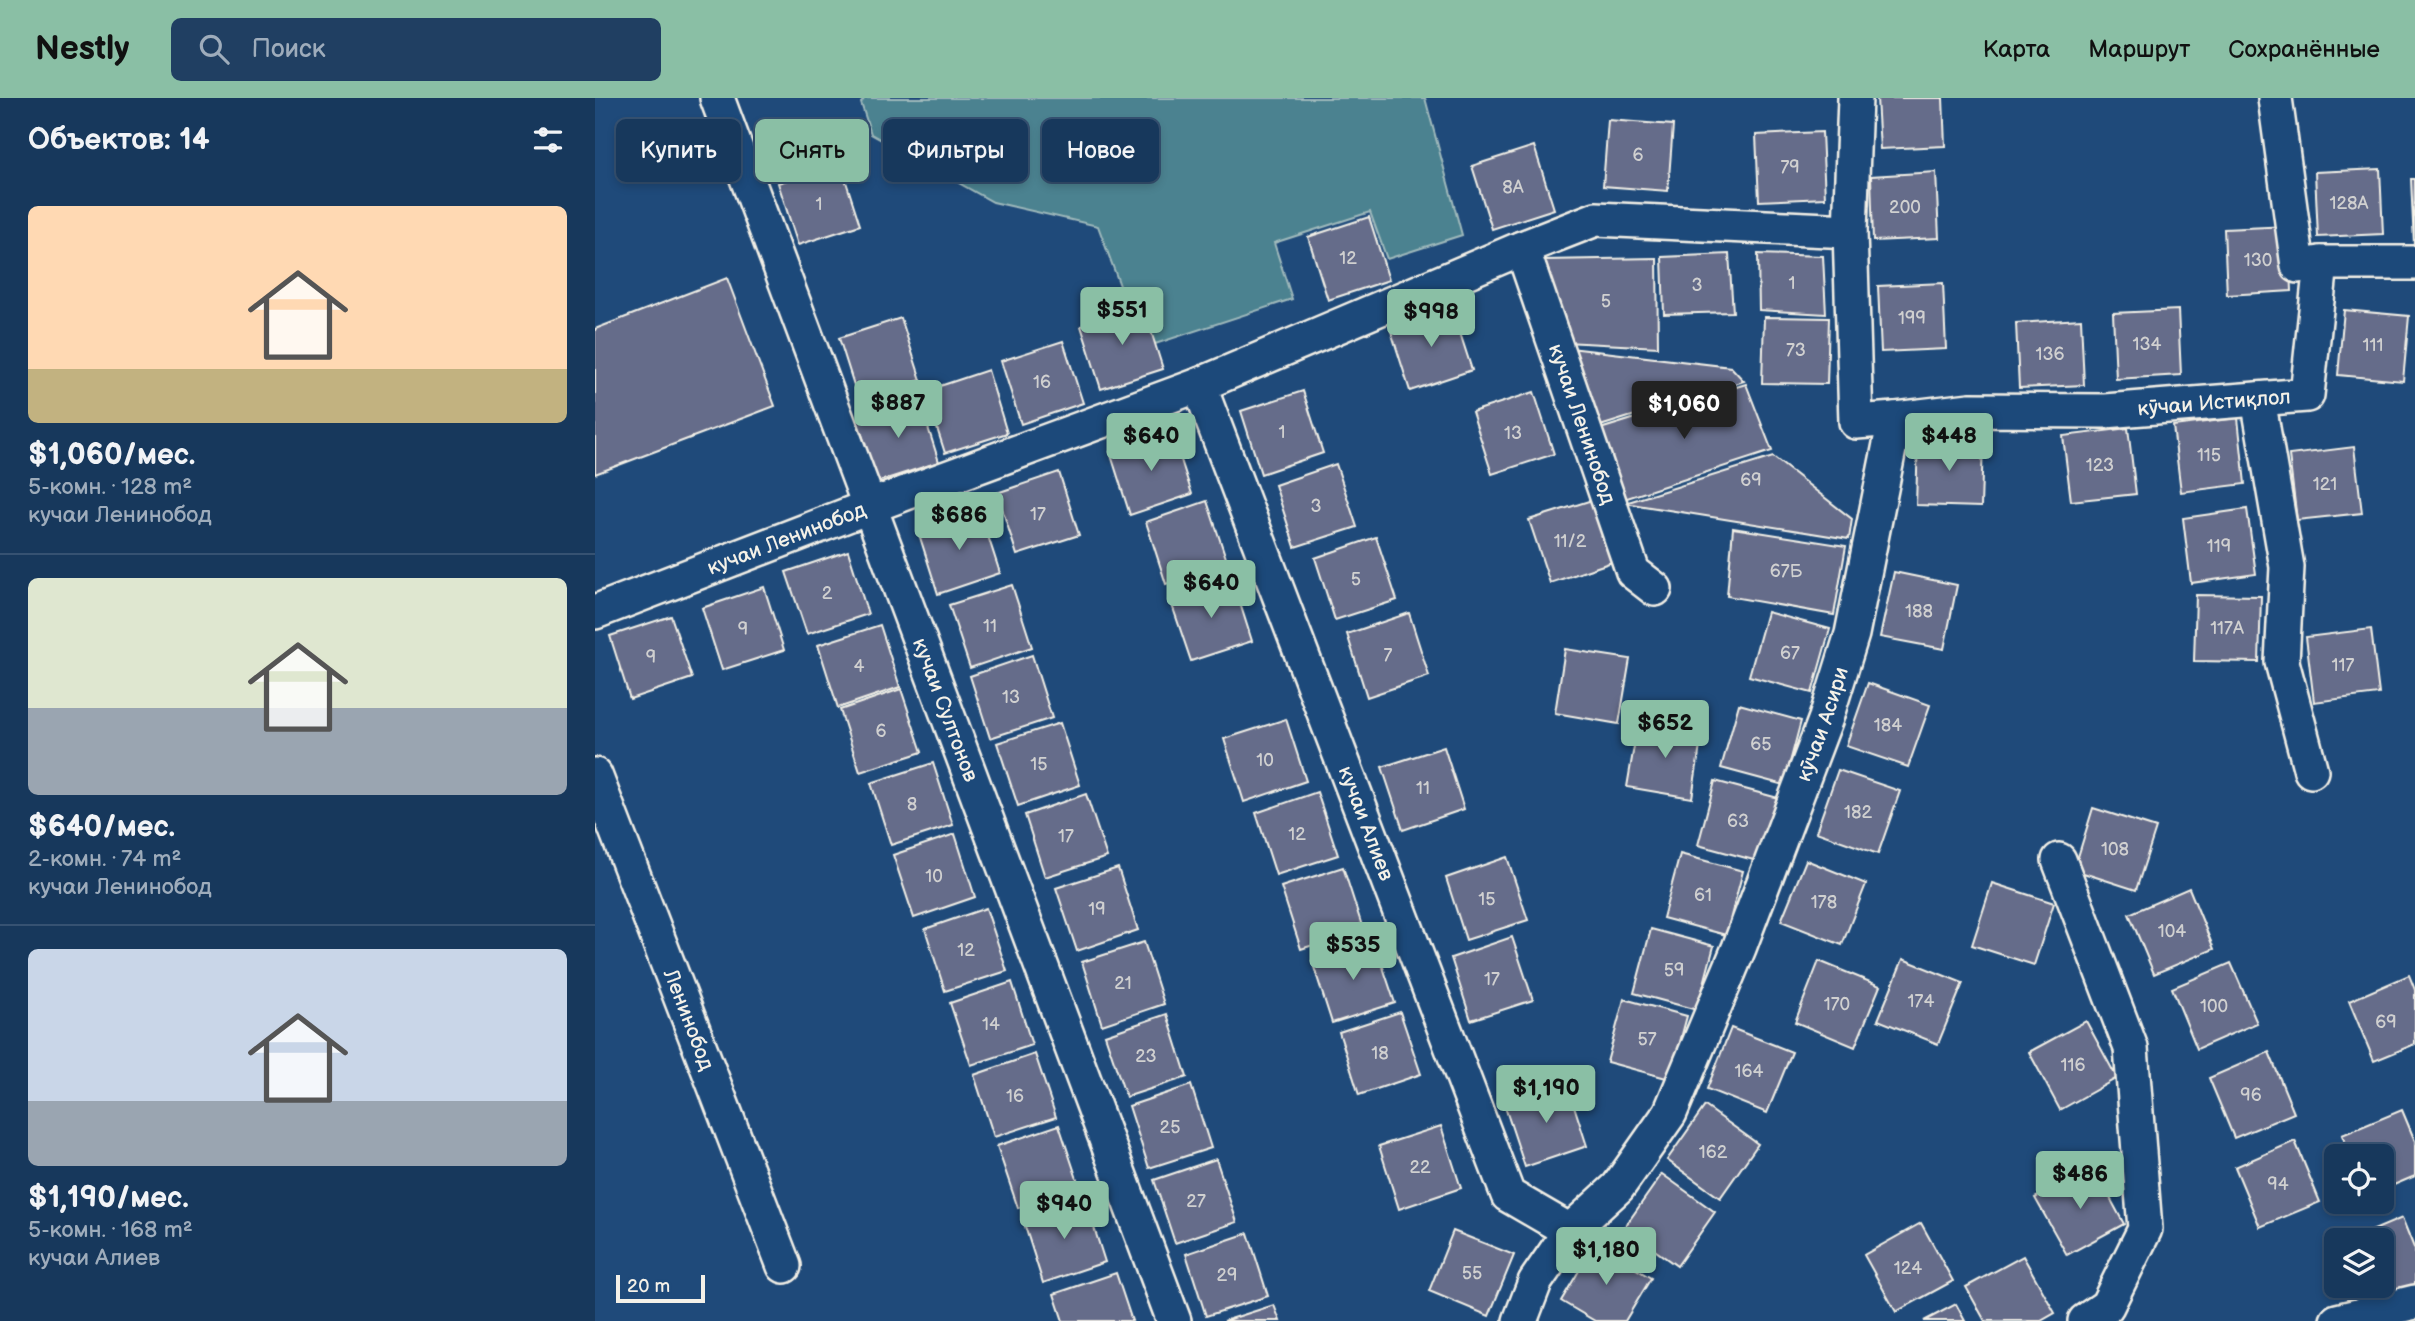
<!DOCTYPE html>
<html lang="ru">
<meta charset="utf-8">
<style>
:root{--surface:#17385c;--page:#203f62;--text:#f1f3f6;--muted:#9eacbb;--line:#365272;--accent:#8abfa5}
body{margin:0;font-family:"Balsamiq Sans",sans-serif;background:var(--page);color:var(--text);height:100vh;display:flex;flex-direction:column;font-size:26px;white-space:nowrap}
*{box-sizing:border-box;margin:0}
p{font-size:23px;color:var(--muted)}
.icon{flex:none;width:38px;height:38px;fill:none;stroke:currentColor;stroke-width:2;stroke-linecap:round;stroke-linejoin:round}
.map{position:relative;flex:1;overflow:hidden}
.sheet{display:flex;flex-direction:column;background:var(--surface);width:595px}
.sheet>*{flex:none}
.top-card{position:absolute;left:21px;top:21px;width:665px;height:63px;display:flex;gap:14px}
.controls{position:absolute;left:1729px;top:1046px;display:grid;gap:14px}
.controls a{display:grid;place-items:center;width:70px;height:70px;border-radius:10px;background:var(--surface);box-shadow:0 4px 10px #0003,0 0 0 2px var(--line);font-size:35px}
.scale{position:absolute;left:21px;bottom:18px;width:89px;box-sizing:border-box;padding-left:7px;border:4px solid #f4f1e8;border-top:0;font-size:19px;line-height:24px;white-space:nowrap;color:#f4f1e8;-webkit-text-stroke:5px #1f4a7a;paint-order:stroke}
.price{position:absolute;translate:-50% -60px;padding:0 16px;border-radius:7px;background:var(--accent);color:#111;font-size:23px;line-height:46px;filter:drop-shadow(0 2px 4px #0008)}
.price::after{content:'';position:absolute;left:50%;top:42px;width:21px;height:16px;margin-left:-10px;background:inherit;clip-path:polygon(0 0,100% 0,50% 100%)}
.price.on{background:#222;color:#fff}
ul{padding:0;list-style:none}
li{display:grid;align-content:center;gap:14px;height:371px;padding:0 28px}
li+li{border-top:2px solid var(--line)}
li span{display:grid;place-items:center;height:217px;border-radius:10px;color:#555}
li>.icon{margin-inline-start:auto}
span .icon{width:126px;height:126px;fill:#fffc;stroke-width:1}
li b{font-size:30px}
h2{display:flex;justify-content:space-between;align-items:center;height:84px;padding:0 28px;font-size:30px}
.pill{padding:0 24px;border-radius:10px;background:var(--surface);box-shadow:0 4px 10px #0003,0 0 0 2px var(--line);font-size:24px;line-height:63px}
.pill.on{background:var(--accent);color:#111}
header{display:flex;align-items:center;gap:42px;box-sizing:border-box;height:98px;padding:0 35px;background:var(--accent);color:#111}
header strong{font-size:33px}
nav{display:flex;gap:38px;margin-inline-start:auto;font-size:24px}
.search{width:490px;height:63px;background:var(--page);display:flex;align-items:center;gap:18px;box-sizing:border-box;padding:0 24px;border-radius:10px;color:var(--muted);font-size:26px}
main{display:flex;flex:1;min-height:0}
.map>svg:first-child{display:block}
.green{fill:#4c8290;stroke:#a0babc;stroke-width:2}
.building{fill:#656c8a;stroke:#f4f1e8;stroke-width:2}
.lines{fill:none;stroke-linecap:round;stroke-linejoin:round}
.minor-casing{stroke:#f4f1e8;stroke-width:38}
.minor{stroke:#1f4a7a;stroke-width:33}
.labels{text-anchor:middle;stroke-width:7;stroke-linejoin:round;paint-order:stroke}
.number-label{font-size:18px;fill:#d0d0d0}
.street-label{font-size:21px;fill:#f4f1e8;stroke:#1f4a7a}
</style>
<header>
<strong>Nestly</strong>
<div class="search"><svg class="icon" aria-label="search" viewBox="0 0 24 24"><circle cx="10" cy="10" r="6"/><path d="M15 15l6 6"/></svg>Поиск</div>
<nav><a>Карта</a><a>Маршрут</a><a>Сохранённые</a></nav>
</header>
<main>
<section class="sheet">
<h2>Объектов: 14<svg class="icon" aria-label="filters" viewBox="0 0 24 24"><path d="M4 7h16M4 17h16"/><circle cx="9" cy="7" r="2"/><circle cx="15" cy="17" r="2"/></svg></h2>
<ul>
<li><span style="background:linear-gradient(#ffd9b3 75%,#c2b280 0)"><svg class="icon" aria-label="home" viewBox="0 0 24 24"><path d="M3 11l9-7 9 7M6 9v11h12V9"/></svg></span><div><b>$1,060/мес.</b><p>5-комн. · 128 m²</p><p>кучаи Ленинобод</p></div></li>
<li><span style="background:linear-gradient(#dfe7d0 60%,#9aa5b1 0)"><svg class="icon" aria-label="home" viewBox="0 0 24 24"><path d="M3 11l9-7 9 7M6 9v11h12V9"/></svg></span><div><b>$640/мес.</b><p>2-комн. · 74 m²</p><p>кучаи Ленинобод</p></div></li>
<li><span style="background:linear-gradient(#c9d6e8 70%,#9aa5b1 0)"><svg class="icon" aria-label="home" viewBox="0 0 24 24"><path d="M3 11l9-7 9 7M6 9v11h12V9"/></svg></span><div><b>$1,190/мес.</b><p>5-комн. · 168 m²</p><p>кучаи Алиев</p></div></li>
</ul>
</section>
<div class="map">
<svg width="1820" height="1223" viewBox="0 0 1820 1223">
<rect width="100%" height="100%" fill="#1f4a7a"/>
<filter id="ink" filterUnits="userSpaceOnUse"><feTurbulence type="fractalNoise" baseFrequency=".0143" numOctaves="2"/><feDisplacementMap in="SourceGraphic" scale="14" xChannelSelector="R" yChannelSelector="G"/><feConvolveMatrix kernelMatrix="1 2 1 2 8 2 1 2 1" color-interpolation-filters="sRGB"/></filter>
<g filter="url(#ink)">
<!-- green -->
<polygon class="green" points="270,0 830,0 867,137 792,161 775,114 679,145 697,201 548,250 503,128 398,104 276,36 266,5"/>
<!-- building -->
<g class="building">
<polygon points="1282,0 1348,0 1350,48 1285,51"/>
<polygon points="1013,22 1078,27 1073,93 1008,88"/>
<polygon points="1227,34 1230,100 1164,103 1161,37"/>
<polygon points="939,48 959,111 897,131 877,68"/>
<polygon points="245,65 265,127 203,147 183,85"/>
<polygon points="1785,71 1788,136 1723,139 1720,74"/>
<polygon points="1341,74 1344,140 1278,143 1276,78"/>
<polygon points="1816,81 1820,81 1819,147"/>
<polygon points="774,119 794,182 733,202 713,139"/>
<polygon points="1694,128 1697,193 1632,197 1629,131"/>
<polygon points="1134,156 1138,214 1069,216 1067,159"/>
<polygon points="1163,156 1228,158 1231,216 1164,212"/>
<polygon points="1062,160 1063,249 970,244 948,162"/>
<polygon points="132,180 180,308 0,376 0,231"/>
<polygon points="1348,185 1351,251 1286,254 1283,188"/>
<polygon points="548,208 568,271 506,291 486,228"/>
<polygon points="857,210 877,272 815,293 795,230"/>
<polygon points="1583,212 1586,277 1521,281 1518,215"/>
<polygon points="1749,212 1814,218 1808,283 1743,277"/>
<polygon points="1169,219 1234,220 1232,286 1167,285"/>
<polygon points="306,220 326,282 264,303 244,240"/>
<polygon points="1486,221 1489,287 1424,290 1421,225"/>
<polygon points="468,243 488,305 426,326 406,263"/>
<polygon points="975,250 1136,269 1149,283 1002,329"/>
<polygon points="393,272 412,335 350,355 330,293"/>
<polygon points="1151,286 1177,353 1026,402 1002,332"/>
<polygon points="708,293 728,355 666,376 646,313"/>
<polygon points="939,294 959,356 897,376 877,314"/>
<polygon points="324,301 344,364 282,384 262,321"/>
<polygon points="1643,320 1650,386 1586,394 1578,328"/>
<polygon points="1533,330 1541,396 1476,403 1468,338"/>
<polygon points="577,334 597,396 535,417 515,354"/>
<polygon points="1323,341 1388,343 1386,409 1321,407"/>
<polygon points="1759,349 1767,415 1702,422 1694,357"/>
<polygon points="1178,359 1257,421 1254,441 1030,405"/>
<polygon points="741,366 762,429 700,449 680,387"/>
<polygon points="464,374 484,437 422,457 402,395"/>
<polygon points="997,402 1017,464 955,485 934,422"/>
<polygon points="612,403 633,466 571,486 551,424"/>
<polygon points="1652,411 1661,476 1596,485 1588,420"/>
<polygon points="385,413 405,475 343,496 323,433"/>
<polygon points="1138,430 1251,448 1239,517 1132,498"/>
<polygon points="781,439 802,502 740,522 720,460"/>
<polygon points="253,453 273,516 212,536 191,474"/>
<polygon points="1299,474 1362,487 1349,551 1285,539"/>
<polygon points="637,480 657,543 596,563 575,501"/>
<polygon points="417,487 437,549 375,570 354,507"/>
<polygon points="169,489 189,552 127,572 107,510"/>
<polygon points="1601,497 1666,498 1664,564 1599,563"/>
<polygon points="1172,514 1235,531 1217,595 1154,578"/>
<polygon points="814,515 834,578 772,599 752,536"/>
<polygon points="76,518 97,580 35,601 15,538"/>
<polygon points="285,527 305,589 243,610 223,547"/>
<polygon points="1776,531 1784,596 1719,604 1711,539"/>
<polygon points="970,551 1035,561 1024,626 960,615"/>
<polygon points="437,557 457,620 395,640 375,578"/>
<polygon points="1273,585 1335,607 1313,669 1251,648"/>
<polygon points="306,591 327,654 265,674 245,612"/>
<polygon points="1144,606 1206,623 1189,687 1126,670"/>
<polygon points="691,621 711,683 649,704 629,641"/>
<polygon points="465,625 485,687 423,708 402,645"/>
<polygon points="1043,625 1107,635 1097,700 1032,689"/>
<polygon points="849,649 869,711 808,732 787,669"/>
<polygon points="338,665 358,727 296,747 276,685"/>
<polygon points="1243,672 1305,693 1283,756 1221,734"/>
<polygon points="1120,683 1183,700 1166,764 1103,747"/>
<polygon points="722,694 743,757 681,777 661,715"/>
<polygon points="491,696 512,759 450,779 430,717"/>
<polygon points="1498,710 1561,730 1541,792 1479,772"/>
<polygon points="360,736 380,799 319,820 298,757"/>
<polygon points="1085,756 1148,773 1131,837 1068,820"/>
<polygon points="912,759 933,822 871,842 851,780"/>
<polygon points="1211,762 1271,786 1247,847 1186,823"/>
<polygon points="748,769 768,831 706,851 686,789"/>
<polygon points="523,770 543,832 482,853 461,790"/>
<polygon points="1397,785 1459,805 1439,867 1377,847"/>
<polygon points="1594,790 1619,851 1559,876 1534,816"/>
<polygon points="391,810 412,873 350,893 330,831"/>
<polygon points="1056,831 1119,848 1102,912 1039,895"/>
<polygon points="917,839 938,902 876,922 856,860"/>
<polygon points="779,842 800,905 737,925 717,863"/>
<polygon points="549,844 569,906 507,927 487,864"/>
<polygon points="1308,861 1368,885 1343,946 1283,922"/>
<polygon points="1224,863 1285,888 1260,949 1200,924"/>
<polygon points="1636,865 1662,925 1602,951 1577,890"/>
<polygon points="1814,877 1820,892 1820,946 1779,963 1754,903"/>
<polygon points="417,884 437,947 376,967 355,905"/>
<polygon points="1029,901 1092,918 1075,981 1012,964"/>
<polygon points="805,914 826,976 764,997 744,934"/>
<polygon points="572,916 592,979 531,999 510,937"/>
<polygon points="1491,923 1522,980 1465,1012 1434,954"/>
<polygon points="1136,930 1197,954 1172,1015 1112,991"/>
<polygon points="1674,954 1699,1015 1639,1040 1614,980"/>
<polygon points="440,956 461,1019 399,1039 379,977"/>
<polygon points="972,986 992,1048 930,1069 909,1006"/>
<polygon points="596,987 616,1050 554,1070 534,1008"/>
<polygon points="1110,1008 1163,1046 1125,1100 1072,1062"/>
<polygon points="1807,1012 1820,1043 1820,1078 1787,1092 1787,1059 1756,1059 1747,1037"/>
<polygon points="464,1027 485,1090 423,1110 402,1048"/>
<polygon points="846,1028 866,1090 804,1111 784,1048"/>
<polygon points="1700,1043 1725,1104 1665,1129 1640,1069"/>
<polygon points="621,1061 642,1124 580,1145 559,1082"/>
<polygon points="1498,1068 1529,1126 1472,1157 1440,1100"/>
<polygon points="1067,1076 1120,1114 1082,1168 1029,1130"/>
<polygon points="490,1101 510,1164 448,1185 428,1122"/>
<polygon points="1807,1120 1820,1152 1820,1186 1772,1206 1765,1188 1787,1188 1787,1143 1753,1143"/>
<polygon points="1326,1125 1358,1183 1301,1214 1269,1157"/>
<polygon points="858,1133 919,1157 894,1218 834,1193"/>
<polygon points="653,1135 673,1198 611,1218 591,1156"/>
<polygon points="1000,1146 1056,1180 1030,1223 1000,1223 966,1203"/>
<polygon points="1428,1158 1460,1215 1446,1223 1390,1223 1371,1189"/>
<polygon points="521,1175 537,1223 468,1223 459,1196"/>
<polygon points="1361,1206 1370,1223 1329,1223"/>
<polygon points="679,1207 685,1223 629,1223"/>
</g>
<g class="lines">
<defs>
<g id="minor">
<path id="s1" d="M122 0 579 1223"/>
<polyline points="1680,0 1703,168 1726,165"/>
<path id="s2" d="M927 150 1038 474 1060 491"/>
<path id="s3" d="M604 287 913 1097 975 1133"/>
<polyline points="1663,301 1692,469 1687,564 1716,673"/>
<path id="s4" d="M1300 321 1375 312 1510 313 1712 297 1726 165H1820"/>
<path id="s5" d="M0 514 273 409 604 287 927 150 1001 121 1255 133"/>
<path id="s6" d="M0 677 189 1168"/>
<polyline points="1464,762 1536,950 1550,1131 1512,1208 1490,1223"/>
<path id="s7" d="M925 1223 940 1184 975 1133 1023 1089 1075 1015 1144 850 1231 620 1257 536 1300 321 1261 324 1255 133 1260 0"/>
<polyline points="1742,1223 1820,1204"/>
</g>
</defs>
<!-- minor casing -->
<use href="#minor" class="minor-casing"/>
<!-- minor -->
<use href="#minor" class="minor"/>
</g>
</g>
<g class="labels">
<!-- number labels -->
<g class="number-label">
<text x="1043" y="63">6</text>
<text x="1195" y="75">79</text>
<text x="918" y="95">8А</text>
<text x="1754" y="111">128А</text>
<text x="224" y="112">1</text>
<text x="1310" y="115">200</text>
<text x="753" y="166">12</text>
<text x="1663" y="168">130</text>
<text x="1197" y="191">1</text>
<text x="1102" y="193">3</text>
<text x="1011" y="209">5</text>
<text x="1317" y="226">199</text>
<text x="1552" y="252">134</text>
<text x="1778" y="253">111</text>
<text x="1201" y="258">73</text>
<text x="1455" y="262">136</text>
<text x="447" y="290">16</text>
<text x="687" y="340">1</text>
<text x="918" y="341">13</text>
<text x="1614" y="363">115</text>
<text x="1505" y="373">123</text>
<text x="1156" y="388">69</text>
<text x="1730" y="392">121</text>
<text x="721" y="414">3</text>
<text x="443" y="422">17</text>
<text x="975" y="449">11/2</text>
<text x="1624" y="454">119</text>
<text x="1191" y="479">67Б</text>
<text x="761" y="487">5</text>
<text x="232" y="501">2</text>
<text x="1324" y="519">188</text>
<text x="395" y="534">11</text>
<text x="1632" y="536">117А</text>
<text x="148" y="537">9</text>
<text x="1195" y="561">67</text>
<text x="793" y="563">7</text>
<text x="56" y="565">9</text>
<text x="1748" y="573">117</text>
<text x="264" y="574">4</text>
<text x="416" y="605">13</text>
<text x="1293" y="633">184</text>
<text x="286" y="639">6</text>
<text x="1166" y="652">65</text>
<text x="670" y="668">10</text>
<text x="444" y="672">15</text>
<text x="828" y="696">11</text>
<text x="317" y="712">8</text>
<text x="1263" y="720">182</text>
<text x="1143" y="729">63</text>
<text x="702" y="742">12</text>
<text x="471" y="744">17</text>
<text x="1520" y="757">108</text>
<text x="339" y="784">10</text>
<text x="1108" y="803">61</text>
<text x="892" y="807">15</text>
<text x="1229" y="810">178</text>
<text x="502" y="817">19</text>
<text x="1577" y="839">104</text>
<text x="371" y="858">12</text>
<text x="1079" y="878">59</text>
<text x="897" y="887">17</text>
<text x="528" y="891">21</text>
<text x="1326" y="909">174</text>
<text x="1242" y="912">170</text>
<text x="1619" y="914">100</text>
<text x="1791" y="930">69</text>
<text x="396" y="932">14</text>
<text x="1052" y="947">57</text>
<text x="785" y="961">18</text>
<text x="551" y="964">23</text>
<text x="1478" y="973">116</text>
<text x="1154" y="979">164</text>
<text x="1656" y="1003">96</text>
<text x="420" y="1004">16</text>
<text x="575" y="1035">25</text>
<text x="1118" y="1060">162</text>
<text x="825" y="1075">22</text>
<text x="1683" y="1092">94</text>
<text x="601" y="1109">27</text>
<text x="1313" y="1176">124</text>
<text x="877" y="1181">55</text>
<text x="632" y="1183">29</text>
</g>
<!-- street labels -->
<g class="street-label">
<text dy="7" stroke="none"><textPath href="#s4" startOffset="320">кӯчаи Истиқлол</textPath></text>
<text dy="7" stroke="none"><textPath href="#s2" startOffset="186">кучаи Ленинобод</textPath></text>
<text dy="7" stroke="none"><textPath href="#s5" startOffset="205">кучаи Ленинобод</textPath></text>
<text dy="7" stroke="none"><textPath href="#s1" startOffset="653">кучаи Султонов</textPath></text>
<text dy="7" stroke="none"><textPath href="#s7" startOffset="677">кӯчаи Асири</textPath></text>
<text dy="7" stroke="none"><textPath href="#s3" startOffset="469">кучаи Алиев</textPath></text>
<text dy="7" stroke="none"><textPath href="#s6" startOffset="262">Ленинобод</textPath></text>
</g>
</g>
</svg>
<div class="controls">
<a><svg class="icon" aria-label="locate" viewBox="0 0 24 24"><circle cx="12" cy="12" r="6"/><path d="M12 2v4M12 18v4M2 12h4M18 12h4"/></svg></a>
<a><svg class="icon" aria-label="layers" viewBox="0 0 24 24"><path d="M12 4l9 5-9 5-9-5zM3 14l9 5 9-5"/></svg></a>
</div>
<div class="scale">20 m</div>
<b class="price" style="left:527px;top:249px">$551</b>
<b class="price" style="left:836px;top:251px">$998</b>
<b class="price" style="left:303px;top:342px">$887</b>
<b class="price on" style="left:1089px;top:343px">$1,060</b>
<b class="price" style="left:556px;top:375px">$640</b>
<b class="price" style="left:1354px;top:375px">$448</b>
<b class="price" style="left:364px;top:454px">$686</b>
<b class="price" style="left:616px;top:522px">$640</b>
<b class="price" style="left:1070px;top:662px">$652</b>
<b class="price" style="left:758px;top:884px">$535</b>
<b class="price" style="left:951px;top:1027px">$1,190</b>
<b class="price" style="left:1485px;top:1113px">$486</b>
<b class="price" style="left:469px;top:1143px">$940</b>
<b class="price" style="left:1011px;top:1189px">$1,180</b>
<div class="top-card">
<a class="pill">Купить</a>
<a class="pill on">Снять</a>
<a class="pill">Фильтры</a>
<a class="pill">Новое</a>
</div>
</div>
</main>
